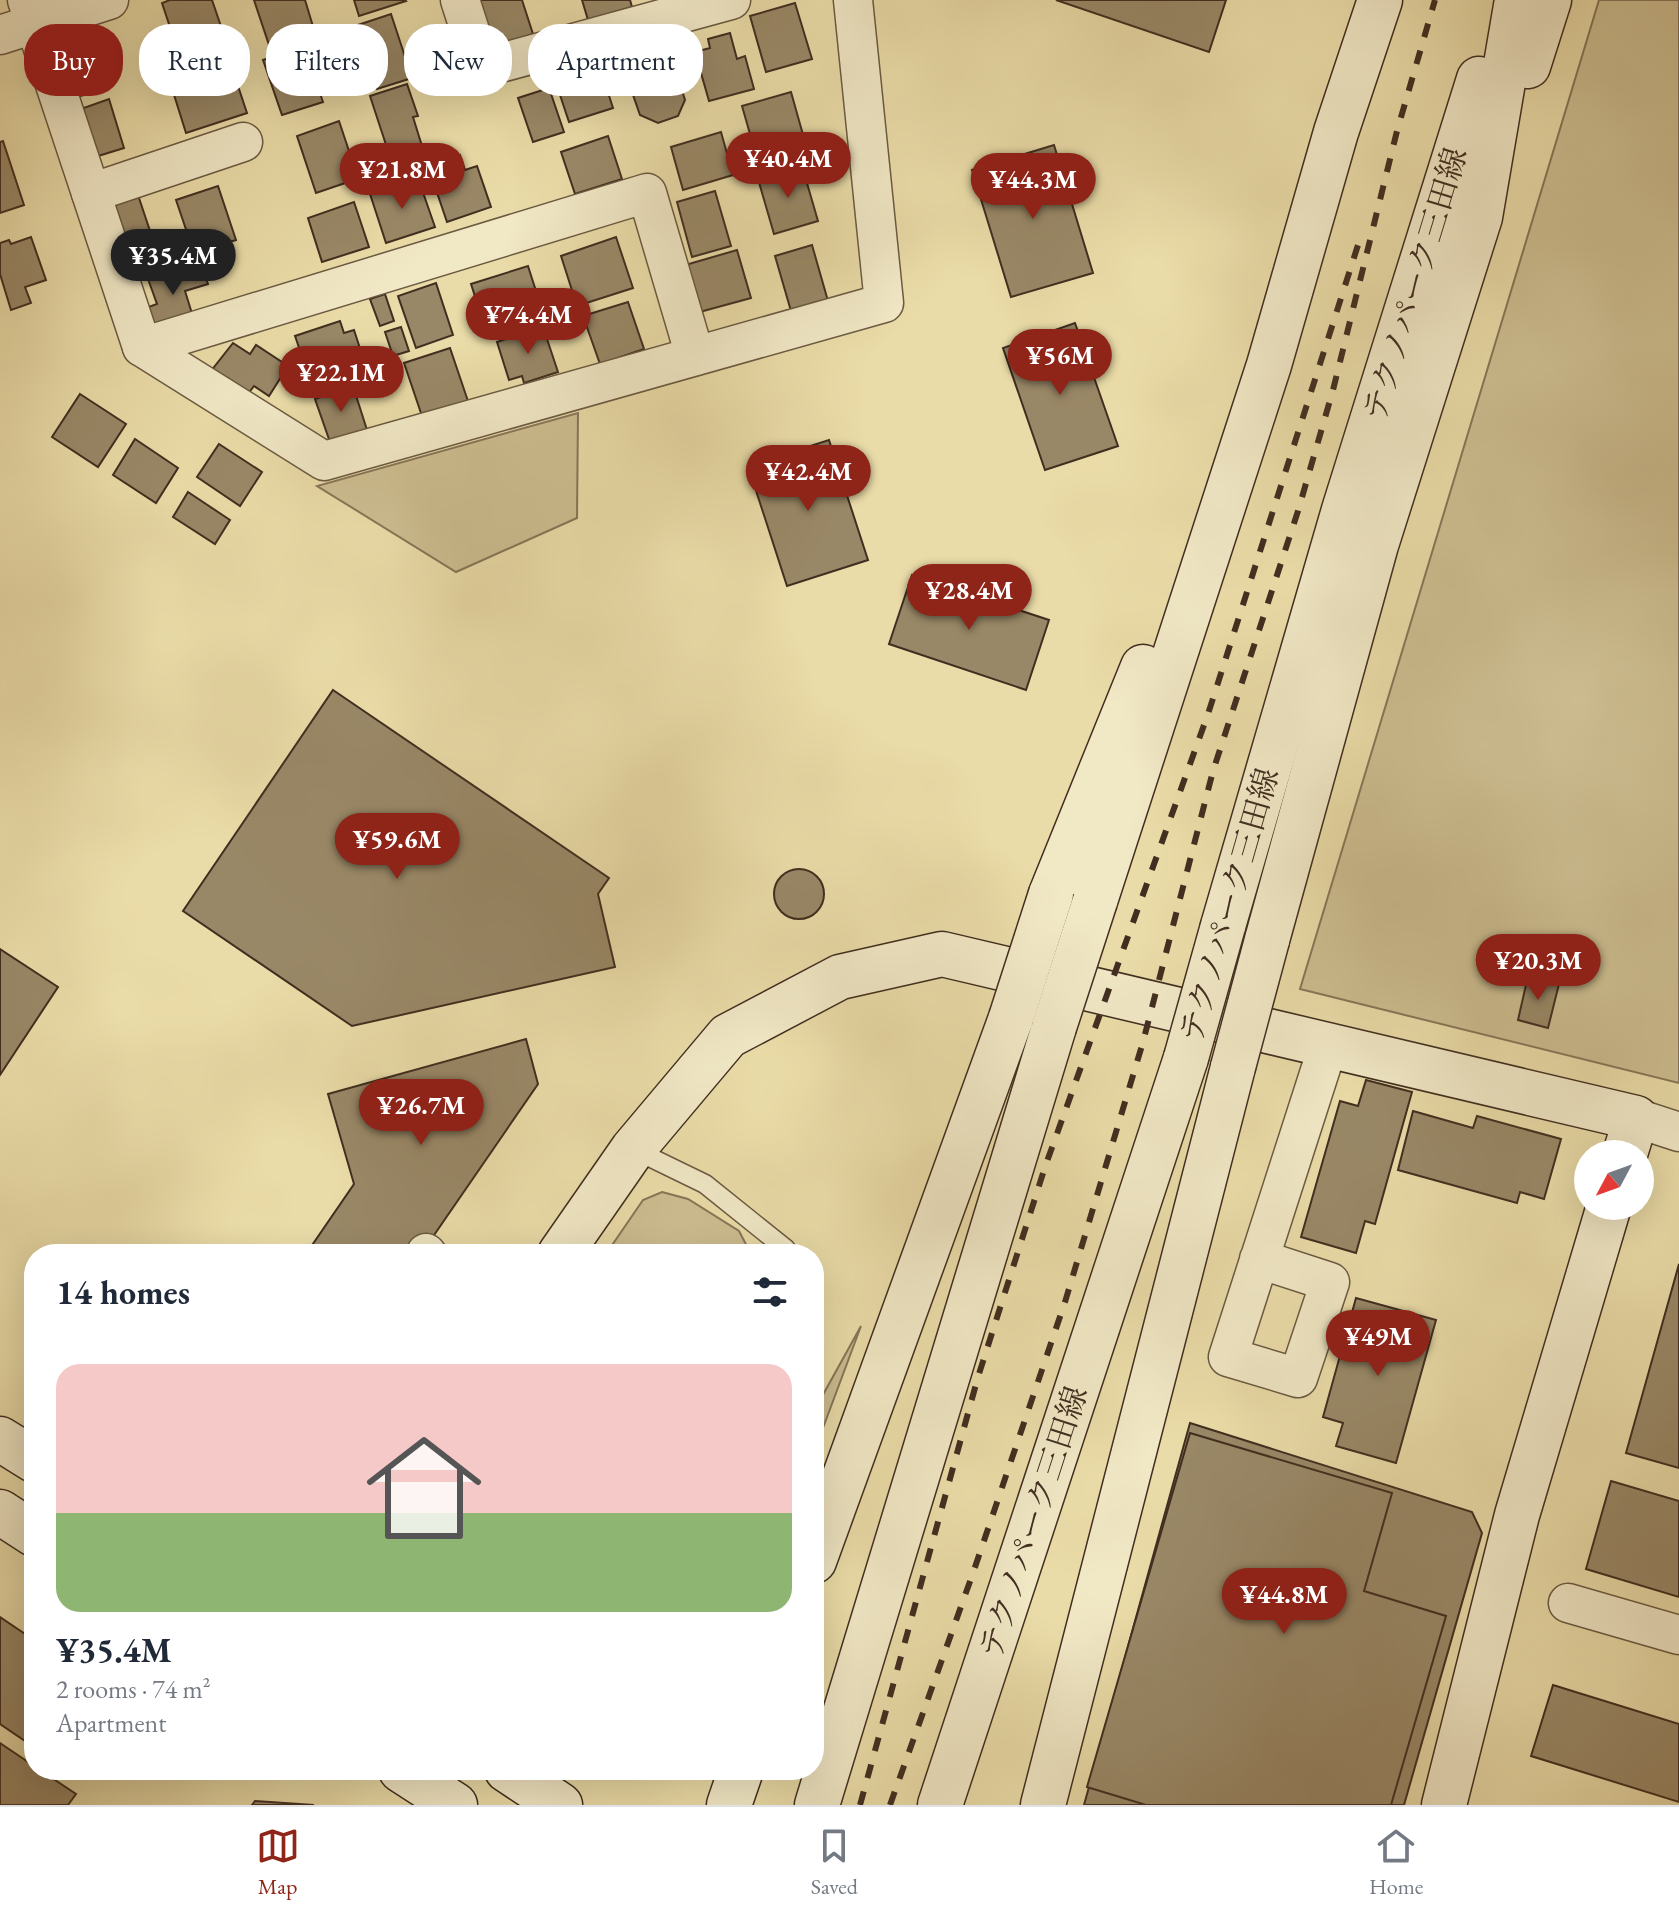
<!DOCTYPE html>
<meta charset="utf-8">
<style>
:root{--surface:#fff;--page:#f6f6f7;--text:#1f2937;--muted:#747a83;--line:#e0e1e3;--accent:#8f2418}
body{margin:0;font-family:"EB Garamond","Noto Serif JP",serif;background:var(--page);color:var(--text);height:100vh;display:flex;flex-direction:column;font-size:30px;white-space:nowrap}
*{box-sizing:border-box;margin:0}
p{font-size:26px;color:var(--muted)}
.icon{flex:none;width:44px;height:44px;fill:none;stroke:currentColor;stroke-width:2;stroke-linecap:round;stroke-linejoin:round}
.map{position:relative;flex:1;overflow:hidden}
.side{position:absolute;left:24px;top:1244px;width:800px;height:536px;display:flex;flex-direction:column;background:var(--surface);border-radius:32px;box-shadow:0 8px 32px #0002}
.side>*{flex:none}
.hud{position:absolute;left:24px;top:24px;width:800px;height:72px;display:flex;gap:16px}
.needle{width:52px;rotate:229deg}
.controls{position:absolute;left:1574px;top:1140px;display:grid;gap:16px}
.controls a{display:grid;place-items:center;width:80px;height:80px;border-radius:50%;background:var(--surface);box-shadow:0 8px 32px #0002;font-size:40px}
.price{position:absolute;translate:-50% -68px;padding:0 18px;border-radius:28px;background:var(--accent);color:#fff;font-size:26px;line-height:52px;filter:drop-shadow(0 2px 4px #0008)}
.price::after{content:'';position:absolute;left:50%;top:48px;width:24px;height:18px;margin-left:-12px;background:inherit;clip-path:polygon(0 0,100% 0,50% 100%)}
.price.active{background:#222;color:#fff}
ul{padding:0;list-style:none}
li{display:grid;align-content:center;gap:16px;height:424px;padding:0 32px}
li+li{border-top:2px solid var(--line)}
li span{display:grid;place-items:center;height:248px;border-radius:24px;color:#555}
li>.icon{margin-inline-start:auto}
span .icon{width:144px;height:144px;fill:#fffc;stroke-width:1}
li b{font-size:34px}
h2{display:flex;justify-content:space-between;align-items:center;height:96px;padding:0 32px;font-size:34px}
.pill{padding:0 28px;border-radius:32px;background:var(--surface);box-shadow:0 8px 32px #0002;font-size:28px;line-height:72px}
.pill.active{background:var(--accent);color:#fff}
.menu{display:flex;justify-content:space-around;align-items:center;height:112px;border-top:2px solid var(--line);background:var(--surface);font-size:22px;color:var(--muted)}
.menu a{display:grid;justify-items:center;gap:4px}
.menu .active{color:var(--accent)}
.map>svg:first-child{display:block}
.green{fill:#cdbe91;stroke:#877658;stroke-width:2}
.building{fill:#998867;stroke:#412e20;stroke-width:2}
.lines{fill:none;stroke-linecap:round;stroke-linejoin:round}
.lane-casing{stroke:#6b5a42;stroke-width:21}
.street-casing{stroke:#6b5a42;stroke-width:41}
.secondary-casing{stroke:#412e20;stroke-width:47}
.lane{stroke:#f1e8c6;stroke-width:18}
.street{stroke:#f1e8c6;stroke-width:38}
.secondary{stroke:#f1e8c6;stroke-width:44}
.rail{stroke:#412e20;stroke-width:6;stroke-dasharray:14 14;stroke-linecap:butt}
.secondary-bridge-casing{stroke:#412e20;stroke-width:47;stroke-linecap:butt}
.secondary-bridge{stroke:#f1e8c6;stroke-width:44}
.labels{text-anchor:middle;stroke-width:8;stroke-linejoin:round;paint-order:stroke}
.street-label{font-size:32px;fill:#412e20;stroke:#f1e8c6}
</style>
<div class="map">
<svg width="1679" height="1805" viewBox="0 0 1679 1805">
<rect width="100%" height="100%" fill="#eadca8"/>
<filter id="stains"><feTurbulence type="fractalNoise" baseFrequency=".0025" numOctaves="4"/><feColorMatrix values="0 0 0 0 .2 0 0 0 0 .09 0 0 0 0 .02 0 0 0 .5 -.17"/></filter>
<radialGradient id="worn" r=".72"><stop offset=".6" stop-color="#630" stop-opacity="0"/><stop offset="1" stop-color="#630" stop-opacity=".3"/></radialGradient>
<!-- green -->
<g class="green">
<polygon points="1599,0 1679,0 1679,1083 1300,989"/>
<polygon points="578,413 577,518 456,572 317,486"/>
<polygon points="662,1192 688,1199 739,1231 751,1254 606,1254 643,1200"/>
<polygon points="861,1326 814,1452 814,1411"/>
</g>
<!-- building -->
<g class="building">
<polygon points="170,0 212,0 229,50 183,66 162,3"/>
<polygon points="254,0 305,0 315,33 270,48"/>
<polygon points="354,0 405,0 406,1 359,16"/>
<polygon points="476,0 522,0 533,34 492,48"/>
<polygon points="582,0 630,0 632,7 588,20"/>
<polygon points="1056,0 1226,0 1209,52"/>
<polygon points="795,3 812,59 766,72 750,16"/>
<polygon points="391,14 412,78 377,89 355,26"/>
<polygon points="85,30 104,89 77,97 52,41"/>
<polygon points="730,33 737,59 745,56 754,89 709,101 695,52 710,48 708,39"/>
<polygon points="304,47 323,102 282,115 263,60"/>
<polygon points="230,62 247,113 186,133 170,82"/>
<polygon points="661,64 677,74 685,100 678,116 658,123 640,115 631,89 641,71"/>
<polygon points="604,80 613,108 569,122 560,95"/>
<polygon points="407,84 418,116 413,117 422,146 390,157 370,96"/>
<polygon points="549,88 564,132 533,142 518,98"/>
<polygon points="791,92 807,149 772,159 767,144 754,148 742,106"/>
<polygon points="109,99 124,148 95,157 75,111"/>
<polygon points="339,121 355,169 348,171 351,181 316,193 297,136"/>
<polygon points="721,132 733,175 683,190 671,147"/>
<polygon points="608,136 622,179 575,194 561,152"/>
<polygon points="3,141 24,205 0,213 0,142"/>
<polygon points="1054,145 1093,273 1011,297 972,170"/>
<polygon points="460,155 465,170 477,166 491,207 447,222 428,166"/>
<polygon points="802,166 818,221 774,234 758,179"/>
<polygon points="418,178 435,227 386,243 370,194"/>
<polygon points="218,186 236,240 194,253 176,200"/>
<polygon points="715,191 731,246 692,257 677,202"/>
<polygon points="138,195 156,249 122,261 104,207"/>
<polygon points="354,202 369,247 322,262 308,218"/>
<polygon points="31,237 46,280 25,287 31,303 11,310 0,274 0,243 9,240 11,244"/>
<polygon points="616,237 633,288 577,306 561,256"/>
<polygon points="812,245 828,301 791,311 775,256"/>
<polygon points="737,250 751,298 696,313 682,266"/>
<polygon points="200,262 208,284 185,291 194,320 151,334 143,309 157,304 148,279"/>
<polygon points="528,266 536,291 527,294 535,316 494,330 490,319 483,321 471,284"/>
<polygon points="436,283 453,335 416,348 398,296"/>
<polygon points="385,294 394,321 380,326 370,299"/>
<polygon points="628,302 644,349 600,364 583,316"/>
<polygon points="340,321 344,333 354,330 366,367 312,385 295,336"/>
<polygon points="1075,323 1118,446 1045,470 1003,348"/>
<polygon points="401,327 409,351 393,356 385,332"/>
<polygon points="543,327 558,372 524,383 522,376 509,380 497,342"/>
<polygon points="233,343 250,354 256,345 288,366 269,396 254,386 248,394 207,376"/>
<polygon points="450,348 469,404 423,419 404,363"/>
<polygon points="353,386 367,430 330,442 315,399"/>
<polygon points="80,394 126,424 98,467 52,437"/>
<polygon points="135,439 178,468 156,503 113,475"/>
<polygon points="829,440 868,560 787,586 748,466"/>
<polygon points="219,444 262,472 240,506 197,477"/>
<polygon points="188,492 230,520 215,544 173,517"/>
<polygon points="912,575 1049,620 1026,690 889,644"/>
<polygon points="333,690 609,878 598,894 615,967 352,1026 183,911"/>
<circle cx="799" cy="894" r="25"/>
<polygon points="0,949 58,987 0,1075"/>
<polygon points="1528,976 1559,984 1548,1028 1518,1020"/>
<polygon points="526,1039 538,1084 421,1254 306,1254 354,1184 328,1094"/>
<polygon points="1366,1080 1412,1092 1375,1224 1365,1221 1356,1253 1301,1237 1340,1101 1358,1106"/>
<polygon points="1413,1111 1473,1128 1477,1116 1561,1139 1544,1199 1520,1192 1517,1203 1398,1170"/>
<polygon points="1679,1264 1679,1468 1626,1453"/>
<polygon points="1356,1298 1436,1320 1396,1463 1336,1446 1343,1423 1323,1417"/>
<polygon points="1190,1423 1472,1512 1482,1533 1404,1805 1084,1805"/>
<polygon points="1190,1433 1392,1493 1364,1591 1446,1616 1391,1805 1146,1805 1087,1787"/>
<polygon points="1611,1481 1679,1501 1679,1597 1586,1569"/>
<polygon points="0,1617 34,1640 34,1747 0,1724"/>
<polygon points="1553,1685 1679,1724 1679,1802 1531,1756"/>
<polygon points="0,1743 34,1766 34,1770 40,1770 76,1794 68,1805 0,1805"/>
<polygon points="255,1801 314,1805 252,1805"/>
</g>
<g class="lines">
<defs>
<polyline id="lane" points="633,1149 705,1184 786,1249 787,1254"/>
<g id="street">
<polyline points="27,0 142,347 324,461 884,303 853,0"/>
<polyline points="460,0 482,68 731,0"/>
<polyline points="0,35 109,0"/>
<polyline points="91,193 243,142"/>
<polyline points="142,347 647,193 695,356"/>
<polyline points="1636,1118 1679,1132"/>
<polyline points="426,1253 427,1254"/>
<polyline points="1259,1259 1330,1282 1298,1378 1228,1357 1328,1046"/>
<polyline points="1568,1603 1679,1635"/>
</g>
<g id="secondary">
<polyline points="1528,66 1549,0"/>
<polyline points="1051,894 1143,667"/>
<polyline points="1095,901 1269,365 1336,132 1380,0"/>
<polyline points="1223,926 1344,510 1479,79"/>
<polyline points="1267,940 1376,545 1480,217 1517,0"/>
<polyline points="560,1254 633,1149 728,1036 840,977 942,954 1636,1118 1625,1154"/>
<polyline points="0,1439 34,1460"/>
<polyline points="0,1512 34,1534"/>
<polyline points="814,1561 1011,1018"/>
<polyline points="401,1770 455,1805"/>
<polyline points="507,1770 560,1805"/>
<polyline points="729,1805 741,1770"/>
<polyline points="817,1805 1054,1027"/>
<polyline points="940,1805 1186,1058"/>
<polyline points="1043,1805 1233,1067"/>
<polyline points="1444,1805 1517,1515 1609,1206"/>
</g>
</defs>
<!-- lane casing -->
<use href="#lane" class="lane-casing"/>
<!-- street casing -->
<use href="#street" class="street-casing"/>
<!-- secondary casing -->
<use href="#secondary" class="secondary-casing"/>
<!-- lane -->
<use href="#lane" class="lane"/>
<!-- street -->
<use href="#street" class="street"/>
<!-- secondary -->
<use href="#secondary" class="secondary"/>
<!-- rail -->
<g class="rail">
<polyline points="860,1805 978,1377 1045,1167 1208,714 1358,245"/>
<polyline points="890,1805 973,1573 1065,1302 1143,1042 1213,771 1298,511 1333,390 1397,131 1435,0"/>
</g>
<defs>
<g id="secondary-bridge">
<polyline points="1011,1018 1051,894"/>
<polyline points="1054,1027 1095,901"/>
<polyline points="1186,1058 1223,926"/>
<polyline points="1233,1067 1267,940"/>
</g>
</defs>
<!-- secondary-bridge casing -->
<use href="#secondary-bridge" class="secondary-bridge-casing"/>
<!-- secondary-bridge -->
<use href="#secondary-bridge" class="secondary-bridge"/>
</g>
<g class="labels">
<!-- street labels -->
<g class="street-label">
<text transform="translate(1415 284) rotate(-73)" y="11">テクノパーク三田線</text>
<text transform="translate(1229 905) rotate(-74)" y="11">テクノパーク三田線</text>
<text transform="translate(1033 1522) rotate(-72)" y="11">テクノパーク三田線</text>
</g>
</g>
<rect width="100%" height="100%" filter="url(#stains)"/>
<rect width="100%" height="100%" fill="url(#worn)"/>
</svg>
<div class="controls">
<a><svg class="needle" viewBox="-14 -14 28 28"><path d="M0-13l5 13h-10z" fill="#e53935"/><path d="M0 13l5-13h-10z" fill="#747a83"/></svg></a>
</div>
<b class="price" style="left:788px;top:200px">¥40.4M</b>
<b class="price" style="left:402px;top:211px">¥21.8M</b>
<b class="price" style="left:1033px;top:221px">¥44.3M</b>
<b class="price active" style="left:173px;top:297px">¥35.4M</b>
<b class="price" style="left:528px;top:356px">¥74.4M</b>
<b class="price" style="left:1060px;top:397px">¥56M</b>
<b class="price" style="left:341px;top:414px">¥22.1M</b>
<b class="price" style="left:808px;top:513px">¥42.4M</b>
<b class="price" style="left:969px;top:632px">¥28.4M</b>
<b class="price" style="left:397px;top:881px">¥59.6M</b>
<b class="price" style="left:1538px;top:1002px">¥20.3M</b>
<b class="price" style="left:421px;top:1147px">¥26.7M</b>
<b class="price" style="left:1378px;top:1378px">¥49M</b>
<b class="price" style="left:1284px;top:1636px">¥44.8M</b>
<div class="hud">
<a class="pill active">Buy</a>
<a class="pill">Rent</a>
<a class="pill">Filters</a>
<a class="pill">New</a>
<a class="pill">Apartment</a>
</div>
<section class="side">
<h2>14 homes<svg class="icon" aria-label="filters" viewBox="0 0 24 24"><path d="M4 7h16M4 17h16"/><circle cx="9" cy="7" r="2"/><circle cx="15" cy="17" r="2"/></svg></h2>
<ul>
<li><span style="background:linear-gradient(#f6c9c9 60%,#8fb573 0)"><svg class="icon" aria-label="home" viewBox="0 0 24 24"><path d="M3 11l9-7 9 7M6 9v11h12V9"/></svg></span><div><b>¥35.4M</b><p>2 rooms · 74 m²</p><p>Apartment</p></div></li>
</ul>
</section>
</div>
<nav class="menu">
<a class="active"><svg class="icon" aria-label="map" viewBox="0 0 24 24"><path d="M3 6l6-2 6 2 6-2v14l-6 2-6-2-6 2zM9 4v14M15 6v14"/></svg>Map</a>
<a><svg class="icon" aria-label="saved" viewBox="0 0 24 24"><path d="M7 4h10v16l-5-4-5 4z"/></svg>Saved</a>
<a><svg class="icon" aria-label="home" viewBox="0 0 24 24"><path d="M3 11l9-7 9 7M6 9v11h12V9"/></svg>Home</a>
</nav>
